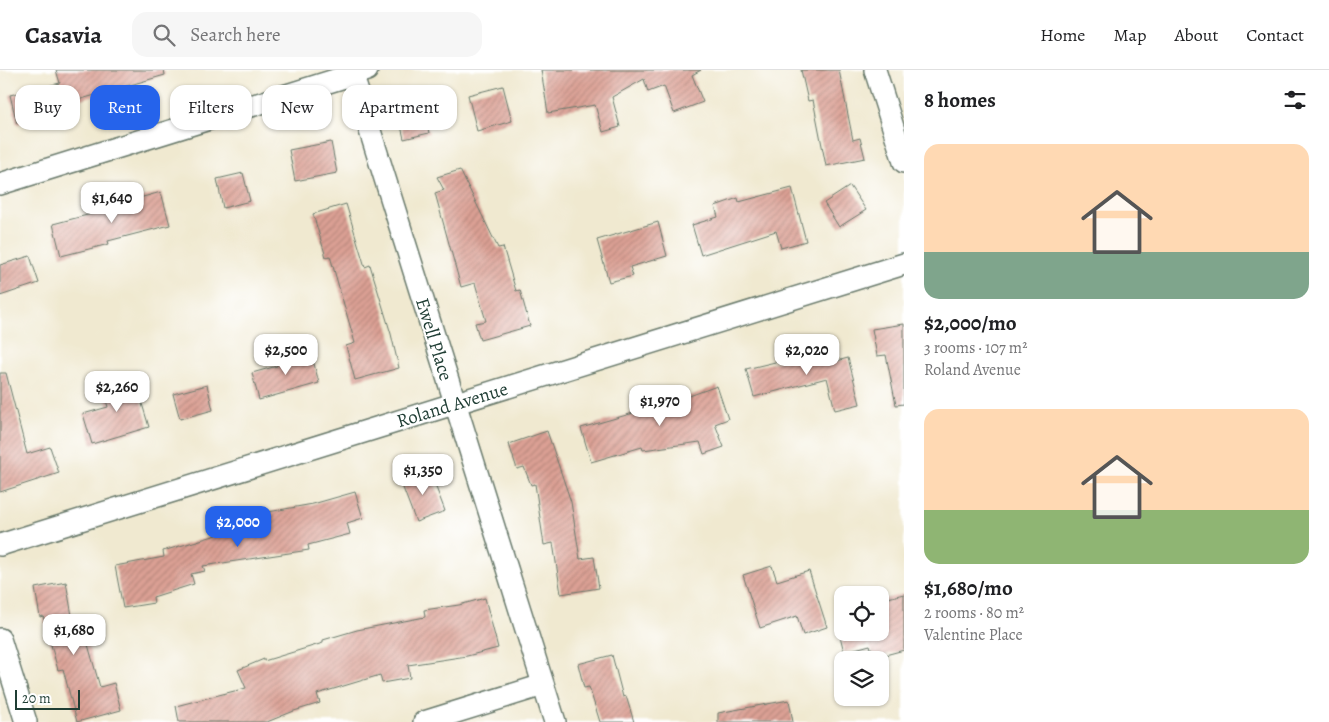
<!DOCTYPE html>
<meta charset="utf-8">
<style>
:root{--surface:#fff;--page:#f6f6f6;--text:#202124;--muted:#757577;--line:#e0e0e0;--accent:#2563eb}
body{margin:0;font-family:Alegreya,serif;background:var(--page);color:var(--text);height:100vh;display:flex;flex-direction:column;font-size:19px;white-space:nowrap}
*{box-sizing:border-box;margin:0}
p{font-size:16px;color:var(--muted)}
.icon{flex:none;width:28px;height:28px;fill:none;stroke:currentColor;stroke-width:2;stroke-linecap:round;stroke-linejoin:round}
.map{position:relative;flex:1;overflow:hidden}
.sheet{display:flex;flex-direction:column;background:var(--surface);width:425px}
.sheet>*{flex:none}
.hud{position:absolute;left:15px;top:15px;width:475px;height:45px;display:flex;gap:10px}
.fabs{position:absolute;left:834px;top:516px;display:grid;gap:10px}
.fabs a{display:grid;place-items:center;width:55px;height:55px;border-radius:10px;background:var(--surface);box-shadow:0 1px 4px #0004;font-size:25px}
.scale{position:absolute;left:15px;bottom:12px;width:65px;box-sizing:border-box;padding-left:5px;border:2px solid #1f3d34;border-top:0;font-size:14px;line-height:18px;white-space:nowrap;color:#1f3d34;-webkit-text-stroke:4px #fff;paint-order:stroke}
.price{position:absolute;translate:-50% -42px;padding:0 11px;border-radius:10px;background:#fff;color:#222;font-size:16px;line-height:32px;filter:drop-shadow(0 1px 2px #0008)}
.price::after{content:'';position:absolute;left:50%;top:30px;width:15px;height:11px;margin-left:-8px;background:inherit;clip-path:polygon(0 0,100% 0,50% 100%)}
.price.selected{background:var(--accent);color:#fff}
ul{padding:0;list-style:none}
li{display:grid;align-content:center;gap:10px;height:265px;padding:0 20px}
li span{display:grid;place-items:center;height:155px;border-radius:15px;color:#555}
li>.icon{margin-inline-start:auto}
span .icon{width:90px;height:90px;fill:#fffc;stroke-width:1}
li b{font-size:21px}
h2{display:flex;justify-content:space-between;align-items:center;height:60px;padding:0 20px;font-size:21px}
.pill{padding:0 18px;border-radius:15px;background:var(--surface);box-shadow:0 1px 4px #0004;font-size:18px;line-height:45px}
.pill.selected{background:var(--accent);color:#fff}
header{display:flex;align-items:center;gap:30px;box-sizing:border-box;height:70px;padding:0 25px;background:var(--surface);border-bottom:1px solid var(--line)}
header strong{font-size:24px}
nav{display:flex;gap:28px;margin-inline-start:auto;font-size:18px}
.search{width:350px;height:45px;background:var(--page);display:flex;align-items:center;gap:12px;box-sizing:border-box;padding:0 18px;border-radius:15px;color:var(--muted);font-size:19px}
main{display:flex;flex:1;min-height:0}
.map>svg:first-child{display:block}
.building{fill:url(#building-hatch)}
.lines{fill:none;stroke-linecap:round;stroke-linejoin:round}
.street-casing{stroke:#68796b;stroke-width:24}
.street{stroke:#fff;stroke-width:21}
.labels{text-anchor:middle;stroke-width:4;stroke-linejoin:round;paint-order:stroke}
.street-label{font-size:19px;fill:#1f3d34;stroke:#fff}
</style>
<header>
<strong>Casavia</strong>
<div class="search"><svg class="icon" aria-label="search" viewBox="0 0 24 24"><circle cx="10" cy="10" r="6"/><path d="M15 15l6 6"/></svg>Search here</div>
<nav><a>Home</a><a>Map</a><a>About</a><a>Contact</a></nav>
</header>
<main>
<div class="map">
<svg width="904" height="652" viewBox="0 0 904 652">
<defs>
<pattern id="building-hatch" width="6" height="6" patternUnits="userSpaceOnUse" patternTransform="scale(1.25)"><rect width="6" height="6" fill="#dca094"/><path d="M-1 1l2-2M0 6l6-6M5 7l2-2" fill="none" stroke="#b2847a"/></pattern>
</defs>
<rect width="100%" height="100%" fill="#fff"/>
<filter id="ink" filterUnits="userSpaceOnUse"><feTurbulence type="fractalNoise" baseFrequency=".02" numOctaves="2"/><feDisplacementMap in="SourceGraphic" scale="10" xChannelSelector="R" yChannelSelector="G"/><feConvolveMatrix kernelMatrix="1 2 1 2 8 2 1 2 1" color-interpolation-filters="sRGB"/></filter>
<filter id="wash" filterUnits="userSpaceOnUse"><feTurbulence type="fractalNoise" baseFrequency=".0096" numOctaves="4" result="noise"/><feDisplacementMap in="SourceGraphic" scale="20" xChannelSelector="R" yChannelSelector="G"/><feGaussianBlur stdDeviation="1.12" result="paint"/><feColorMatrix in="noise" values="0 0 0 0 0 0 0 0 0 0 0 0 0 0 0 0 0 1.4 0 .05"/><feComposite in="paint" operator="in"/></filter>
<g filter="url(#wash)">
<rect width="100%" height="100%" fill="#f0e9d0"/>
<g id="blocks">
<!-- building -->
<g class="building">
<polygon points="56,0 164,0 165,5 50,38 52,46 17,54 10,25 60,13"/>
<polygon points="541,0 701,0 692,5 703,32 674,43 664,16 648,22 644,9 612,27 620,57 603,62 595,35 548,43"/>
<polygon points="801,0 839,0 853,70 860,68 865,88 826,96 813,30 808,31"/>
<polygon points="503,16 512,51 477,61 468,25"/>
<polygon points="420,23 429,63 404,69 395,29"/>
<polygon points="331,72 337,103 295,111 289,80"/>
<polygon points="460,100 498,178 503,177 516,221 520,220 530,256 480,270 475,253 486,251 475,213 461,217 435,123 444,120 437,107"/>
<polygon points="243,103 250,131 223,138 217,109"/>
<polygon points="850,116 866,140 839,157 824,133"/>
<polygon points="792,118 806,171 781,178 776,161 701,185 692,155 718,147 715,136 738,128 739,132"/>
<polygon points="161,122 170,155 108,171 109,174 61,186 53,154 114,138 114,135"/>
<polygon points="346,134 365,197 370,195 391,264 399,298 355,310 346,276 355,273 330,186 326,187 313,144"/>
<polygon points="658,152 667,186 630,197 633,206 609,212 597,170"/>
<polygon points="30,186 39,213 0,226 0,195"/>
<polygon points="904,254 904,334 896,335 886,285 877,286 872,259"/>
<polygon points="834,278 837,291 848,288 860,334 835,340 827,308 754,327 746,299"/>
<polygon points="295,280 298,290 312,286 319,313 259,330 252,303 277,296 274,286"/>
<polygon points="0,303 6,303 27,384 50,377 59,403 0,422"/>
<polygon points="134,307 149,357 92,374 83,344 108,337 102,317"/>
<polygon points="207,315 213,340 180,349 173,324"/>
<polygon points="717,316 728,349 715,354 724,377 704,384 700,372 643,380 642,377 591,392 581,358 637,342 637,335 681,329"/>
<polygon points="547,361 571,432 580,489 594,487 599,518 561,524 553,473 544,475 535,414 531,415 524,397 517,399 509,374"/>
<polygon points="429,399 445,441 416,452 400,410"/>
<polygon points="355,422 363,448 347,453 350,464 308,475 309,480 203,496 205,501 191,504 194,514 153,527 154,533 123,538 115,496 164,487 163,481 217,465 217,460 270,452 268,442 313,434"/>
<polygon points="772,496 777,511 809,501 827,557 803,565 797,546 760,558 743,505"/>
<polygon points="66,512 77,574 87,571 100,617 114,613 121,640 77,652 63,599 58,600 43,546 40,547 35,518"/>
<polygon points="904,524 904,580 874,588 870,575 844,582 839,562 880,562 880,530"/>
<polygon points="485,528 498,578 467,586 408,595 410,608 382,613 380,605 317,624 320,633 294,641 267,652 179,652 176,636 246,618 238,600 264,589 264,591 323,573 323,570 357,560 425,547 424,540 459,535"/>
<polygon points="612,585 623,627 626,626 634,652 600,652 589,617 584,618 578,594"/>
<polygon points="789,630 793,652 718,652 718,643"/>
</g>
</g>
</g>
<g filter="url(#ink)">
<use href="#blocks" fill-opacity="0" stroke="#68796b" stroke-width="1"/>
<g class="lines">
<defs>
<g id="street">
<polyline points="351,0 555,652"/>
<polyline points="875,0 904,92"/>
<polyline points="0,114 367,0"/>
<polyline points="0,475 904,194"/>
<polyline points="0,569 26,652"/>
<polyline points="424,652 543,615"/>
</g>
</defs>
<!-- street casing -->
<use href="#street" class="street-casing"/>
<!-- street -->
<use href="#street" class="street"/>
</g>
</g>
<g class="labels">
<!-- street labels -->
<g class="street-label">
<text transform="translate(435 269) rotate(73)" y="7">Ewell Place</text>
<text transform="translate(452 334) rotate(-17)" y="7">Roland Avenue</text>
</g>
</g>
</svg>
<div class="fabs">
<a><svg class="icon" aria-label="locate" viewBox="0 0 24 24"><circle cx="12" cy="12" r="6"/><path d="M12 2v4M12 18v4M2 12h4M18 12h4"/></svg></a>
<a><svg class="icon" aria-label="layers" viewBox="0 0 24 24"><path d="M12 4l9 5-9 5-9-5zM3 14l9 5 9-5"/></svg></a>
</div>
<div class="scale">20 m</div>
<b class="price" style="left:112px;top:154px">$1,640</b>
<b class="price" style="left:286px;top:306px">$2,500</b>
<b class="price" style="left:807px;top:306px">$2,020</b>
<b class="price" style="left:117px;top:343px">$2,260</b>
<b class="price" style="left:660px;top:357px">$1,970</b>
<b class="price" style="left:423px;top:426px">$1,350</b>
<b class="price selected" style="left:238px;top:478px">$2,000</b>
<b class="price" style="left:74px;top:586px">$1,680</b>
<div class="hud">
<a class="pill">Buy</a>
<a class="pill selected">Rent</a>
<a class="pill">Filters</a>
<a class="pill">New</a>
<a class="pill">Apartment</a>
</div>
</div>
<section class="sheet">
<h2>8 homes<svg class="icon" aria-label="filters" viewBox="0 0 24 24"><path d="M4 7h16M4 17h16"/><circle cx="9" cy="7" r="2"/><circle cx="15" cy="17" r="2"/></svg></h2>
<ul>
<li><span style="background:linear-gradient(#ffd9b3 70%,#7fa58c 0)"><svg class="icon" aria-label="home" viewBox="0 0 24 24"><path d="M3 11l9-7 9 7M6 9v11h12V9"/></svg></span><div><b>$2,000/mo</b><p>3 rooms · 107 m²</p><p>Roland Avenue</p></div></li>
<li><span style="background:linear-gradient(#ffd9b3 65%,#8fb573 0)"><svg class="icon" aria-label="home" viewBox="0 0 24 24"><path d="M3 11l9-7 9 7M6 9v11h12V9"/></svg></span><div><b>$1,680/mo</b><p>2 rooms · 80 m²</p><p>Valentine Place</p></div></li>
</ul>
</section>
</main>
